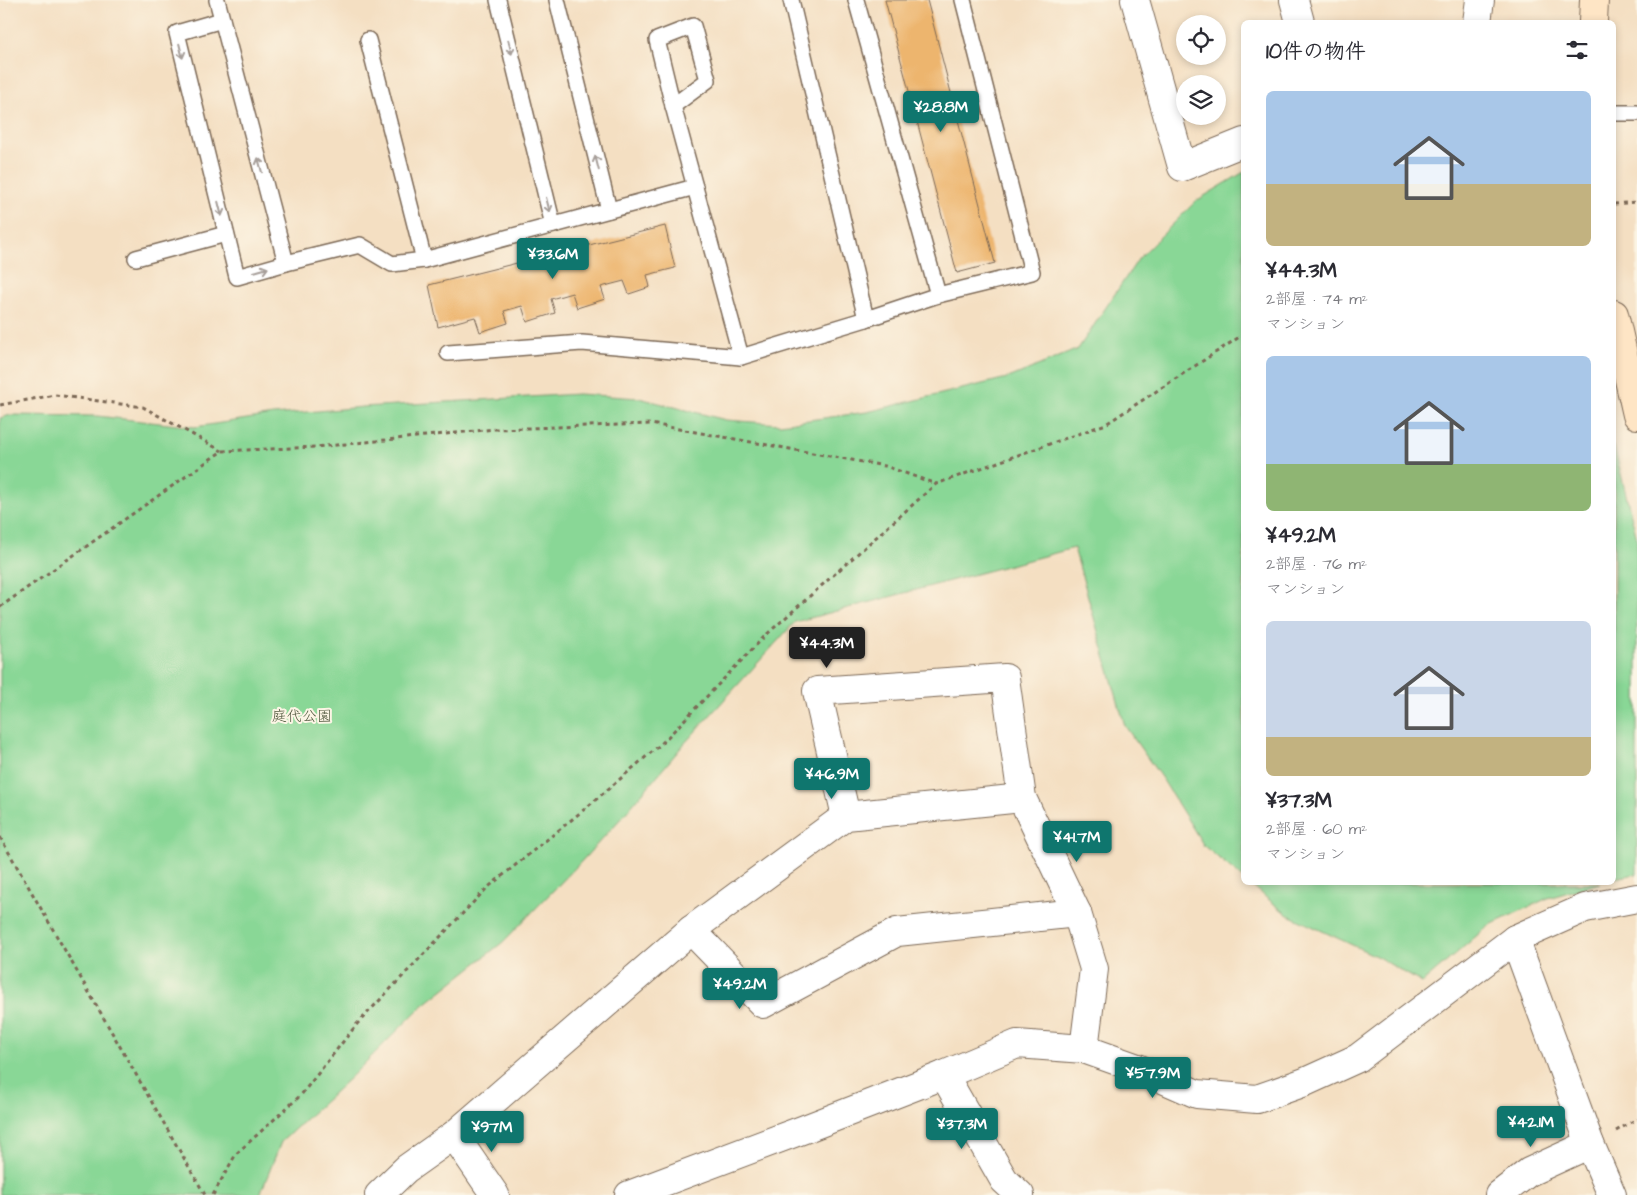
<!DOCTYPE html>
<html lang="ja">
<meta charset="utf-8">
<style>
:root{--surface:#fff;--page:#f2f2f3;--text:#2b2b33;--muted:#7c7c81;--accent:#0f766e}
body{margin:0;font-family:"Architects Daughter","Klee One",sans-serif;background:var(--page);color:var(--text);height:100vh;display:flex;flex-direction:column;font-size:19px;white-space:nowrap}
*{box-sizing:border-box;margin:0}
p{font-size:16px;color:var(--muted)}
.icon{flex:none;width:28px;height:28px;fill:none;stroke:currentColor;stroke-width:2;stroke-linecap:round;stroke-linejoin:round}
.map{position:relative;flex:1;overflow:hidden}
.details{position:absolute;left:1241px;top:20px;width:375px;height:865px;display:flex;flex-direction:column;background:var(--surface);border-radius:8px;box-shadow:0 2px 8px #0003}
.details>*{flex:none}
.tools{position:absolute;left:1176px;top:15px;display:grid;gap:10px}
.tools a{display:grid;place-items:center;width:50px;height:50px;border-radius:50%;background:var(--surface);box-shadow:0 2px 8px #0003;font-size:25px}
.price{position:absolute;translate:-50% -42px;padding:0 11px;border-radius:5px;background:var(--accent);color:#fff;font-size:16px;line-height:32px;filter:drop-shadow(0 1px 2px #0008)}
.price::after{content:'';position:absolute;left:50%;top:30px;width:15px;height:11px;margin-left:-8px;background:inherit;clip-path:polygon(0 0,100% 0,50% 100%)}
.price.active{background:#222;color:#fff}
ul{padding:0;list-style:none}
li{display:grid;align-content:center;gap:10px;height:265px;padding:0 25px}
li span{display:grid;place-items:center;height:155px;border-radius:8px;color:#555}
li>.icon{margin-inline-start:auto}
span .icon{width:90px;height:90px;fill:#fffc;stroke-width:1}
li b{font-size:21px}
h2{display:flex;justify-content:space-between;align-items:center;height:60px;padding:0 25px;font-size:21px}
.map>svg:first-child{display:block}
.green{fill:#89d796;stroke:#62805a}
.building{fill:#edb56e}
.lines{fill:none;stroke-linecap:round;stroke-linejoin:round}
.lane-casing{stroke:#7c6957;stroke-width:18}
.street-casing{stroke:#7c6957;stroke-width:30}
.secondary-casing{stroke:#7c6957;stroke-width:30}
.path{stroke:#7c6957;stroke-width:3;stroke-dasharray:4 4;stroke-linecap:butt}
.lane{stroke:#fff;stroke-width:15}
.street{stroke:#fff;stroke-width:28}
.secondary{stroke:#fee5c5;stroke-width:28}
.oneway{stroke:#a79f9a}
.labels{text-anchor:middle;stroke-width:4;stroke-linejoin:round;paint-order:stroke}
.park-label{font-size:15px;fill:#4e553c;stroke:#fcf5e5}
</style>
<div class="map">
<svg width="1637" height="1195" viewBox="0 0 1637 1195">
<rect width="100%" height="100%" fill="#fcf5e5"/>
<filter id="ink" filterUnits="userSpaceOnUse"><feTurbulence type="fractalNoise" baseFrequency=".02" numOctaves="2"/><feDisplacementMap in="SourceGraphic" scale="10" xChannelSelector="R" yChannelSelector="G"/><feConvolveMatrix kernelMatrix="1 2 1 2 8 2 1 2 1" color-interpolation-filters="sRGB"/></filter>
<filter id="wash" filterUnits="userSpaceOnUse"><feTurbulence type="fractalNoise" baseFrequency=".0096" numOctaves="4" result="noise"/><feDisplacementMap in="SourceGraphic" scale="20" xChannelSelector="R" yChannelSelector="G"/><feGaussianBlur stdDeviation="1.12" result="paint"/><feColorMatrix in="noise" values="0 0 0 0 0 0 0 0 0 0 0 0 0 0 0 0 0 1.4 0 .05"/><feComposite in="paint" operator="in"/></filter>
<g filter="url(#wash)">
<rect width="100%" height="100%" fill="#f4dfc2"/>
<!-- green -->
<g class="green">
<polygon points="1244,172 1244,879 1204,846 1163,780 1125,726 1074,548 795,622 684,744 624,815 579,864 503,942 421,1007 352,1076 281,1142 260,1195 0,1195 0,418 11,415 97,416 195,427 273,415 363,407 578,394 639,398 726,420 780,424 867,412 1011,377 1078,349 1139,258 1196,201"/>
<polygon points="1614,446 1637,539 1637,874 1614,878"/>
<polygon points="1248,883 1600,883 1548,898 1488,926 1422,983 1378,957 1288,915"/>
</g>
<g id="blocks">
<!-- building -->
<g class="building">
<polygon points="885,0 927,0 995,263 957,273"/>
<polygon points="665,226 675,268 647,275 650,287 629,294 624,281 601,287 605,299 577,308 572,293 551,299 555,313 527,322 522,306 504,311 508,323 480,332 475,317 438,327 429,285"/>
</g>
</g>
</g>
<g filter="url(#ink)">
<use href="#blocks" fill-opacity="0" stroke="#7c6957" stroke-width="1"/>
<g class="lines">
<defs>
<g id="lane">
<polyline points="217,0 286,263"/>
<polyline points="498,0 553,225"/>
<polyline points="557,0 609,210"/>
<polyline points="791,0 866,319 938,295 1032,272 963,0"/>
<polyline points="856,0 938,295"/>
<polyline points="222,20 177,33 237,277 286,263 360,245 392,264 424,260 695,187"/>
<polygon points="693,26 708,80 673,106 657,40"/>
<polyline points="368,40 424,260"/>
<polyline points="673,106 741,357 866,319"/>
<polyline points="1614,113 1637,113"/>
<polyline points="136,258 226,234"/>
<polyline points="448,353 582,343 741,357"/>
</g>
<g id="street">
<polyline points="1135,0 1182,167 1244,142"/>
<polyline points="1294,0 1300,22"/>
<polyline points="1477,22 1480,0"/>
<polyline points="846,816 817,691 1005,678 1022,798 1077,913 1094,969 1084,1049"/>
<polyline points="691,930 846,816 1022,798"/>
<polyline points="1515,939 1590,1144 1612,1195"/>
<polyline points="944,1075 1004,1180 1020,1195"/>
<polyline points="454,1135 495,1195"/>
<polyline points="379,1195 406,1169 454,1135 691,930 763,1004 897,932 1077,913"/>
<polyline points="629,1195 802,1130 944,1075 1017,1044 1084,1049 1140,1069 1197,1094 1257,1099 1305,1082 1358,1058 1515,939 1585,908 1637,898"/>
<polyline points="1499,1195 1529,1172 1590,1144"/>
</g>
<g id="secondary">
<polyline points="1593,22 1594,0"/>
<polyline points="1614,314 1637,415"/>
</g>
</defs>
<!-- lane casing -->
<use href="#lane" class="lane-casing"/>
<!-- street casing -->
<use href="#street" class="street-casing"/>
<!-- secondary casing -->
<use href="#secondary" class="secondary-casing"/>
<!-- path -->
<g class="path">
<polyline points="1614,204 1637,202"/>
<polyline points="0,405 55,395 143,407 222,451"/>
<polyline points="0,607 222,451 316,447 495,429 651,424 885,466 936,484"/>
<polyline points="0,837 205,1195"/>
<polyline points="1616,1131 1637,1119"/>
<polyline points="213,1195 236,1154 301,1095 357,1024 486,889 586,808 661,744 766,635 936,484 1106,424 1244,334"/>
</g>
<!-- lane -->
<use href="#lane" class="lane"/>
<!-- street -->
<use href="#street" class="street"/>
<!-- secondary -->
<use href="#secondary" class="secondary"/>
</g>
<!-- one-way arrows -->
<defs><path id="oneway-shaft" d="M-6 0H5M1.5-3L5.5 0L1.5 3" fill="none" stroke-width="1.6" stroke-linecap="round" stroke-linejoin="round" transform="scale(1.25)"/></defs>
<g class="oneway">
<use href="#oneway-shaft" transform="translate(510 47) rotate(76)"/>
<use href="#oneway-shaft" transform="translate(181 51) rotate(76)"/>
<use href="#oneway-shaft" transform="translate(597 163) rotate(-104)"/>
<use href="#oneway-shaft" transform="translate(260 165) rotate(-105)"/>
<use href="#oneway-shaft" transform="translate(548 205) rotate(76)"/>
<use href="#oneway-shaft" transform="translate(220 209) rotate(76)"/>
<use href="#oneway-shaft" transform="translate(261 270) rotate(-16)"/>
</g>
</g>
<g class="labels">
<!-- park labels -->
<g class="park-label">
<text x="302" y="721">庭代公園</text>
</g>
</g>
</svg>
<div class="tools">
<a><svg class="icon" aria-label="locate" viewBox="0 0 24 24"><circle cx="12" cy="12" r="6"/><path d="M12 2v4M12 18v4M2 12h4M18 12h4"/></svg></a>
<a><svg class="icon" aria-label="layers" viewBox="0 0 24 24"><path d="M12 4l9 5-9 5-9-5zM3 14l9 5 9-5"/></svg></a>
</div>
<b class="price" style="left:941px;top:133px">¥28.8M</b>
<b class="price" style="left:553px;top:280px">¥33.6M</b>
<b class="price active" style="left:827px;top:669px">¥44.3M</b>
<b class="price" style="left:832px;top:800px">¥46.9M</b>
<b class="price" style="left:1077px;top:863px">¥41.7M</b>
<b class="price" style="left:740px;top:1010px">¥49.2M</b>
<b class="price" style="left:1153px;top:1099px">¥57.9M</b>
<b class="price" style="left:1531px;top:1148px">¥42.1M</b>
<b class="price" style="left:962px;top:1150px">¥37.3M</b>
<b class="price" style="left:492px;top:1153px">¥97M</b>
<section class="details">
<h2>10件の物件<svg class="icon" aria-label="filters" viewBox="0 0 24 24"><path d="M4 7h16M4 17h16"/><circle cx="9" cy="7" r="2"/><circle cx="15" cy="17" r="2"/></svg></h2>
<ul>
<li><span style="background:linear-gradient(#a9c7e8 60%,#c2b280 0)"><svg class="icon" aria-label="home" viewBox="0 0 24 24"><path d="M3 11l9-7 9 7M6 9v11h12V9"/></svg></span><div><b>¥44.3M</b><p>2部屋 · 74 m²</p><p>マンション</p></div></li>
<li><span style="background:linear-gradient(#a9c7e8 70%,#8fb573 0)"><svg class="icon" aria-label="home" viewBox="0 0 24 24"><path d="M3 11l9-7 9 7M6 9v11h12V9"/></svg></span><div><b>¥49.2M</b><p>2部屋 · 76 m²</p><p>マンション</p></div></li>
<li><span style="background:linear-gradient(#c9d6e8 75%,#c2b280 0)"><svg class="icon" aria-label="home" viewBox="0 0 24 24"><path d="M3 11l9-7 9 7M6 9v11h12V9"/></svg></span><div><b>¥37.3M</b><p>2部屋 · 60 m²</p><p>マンション</p></div></li>
</ul>
</section>
</div>
